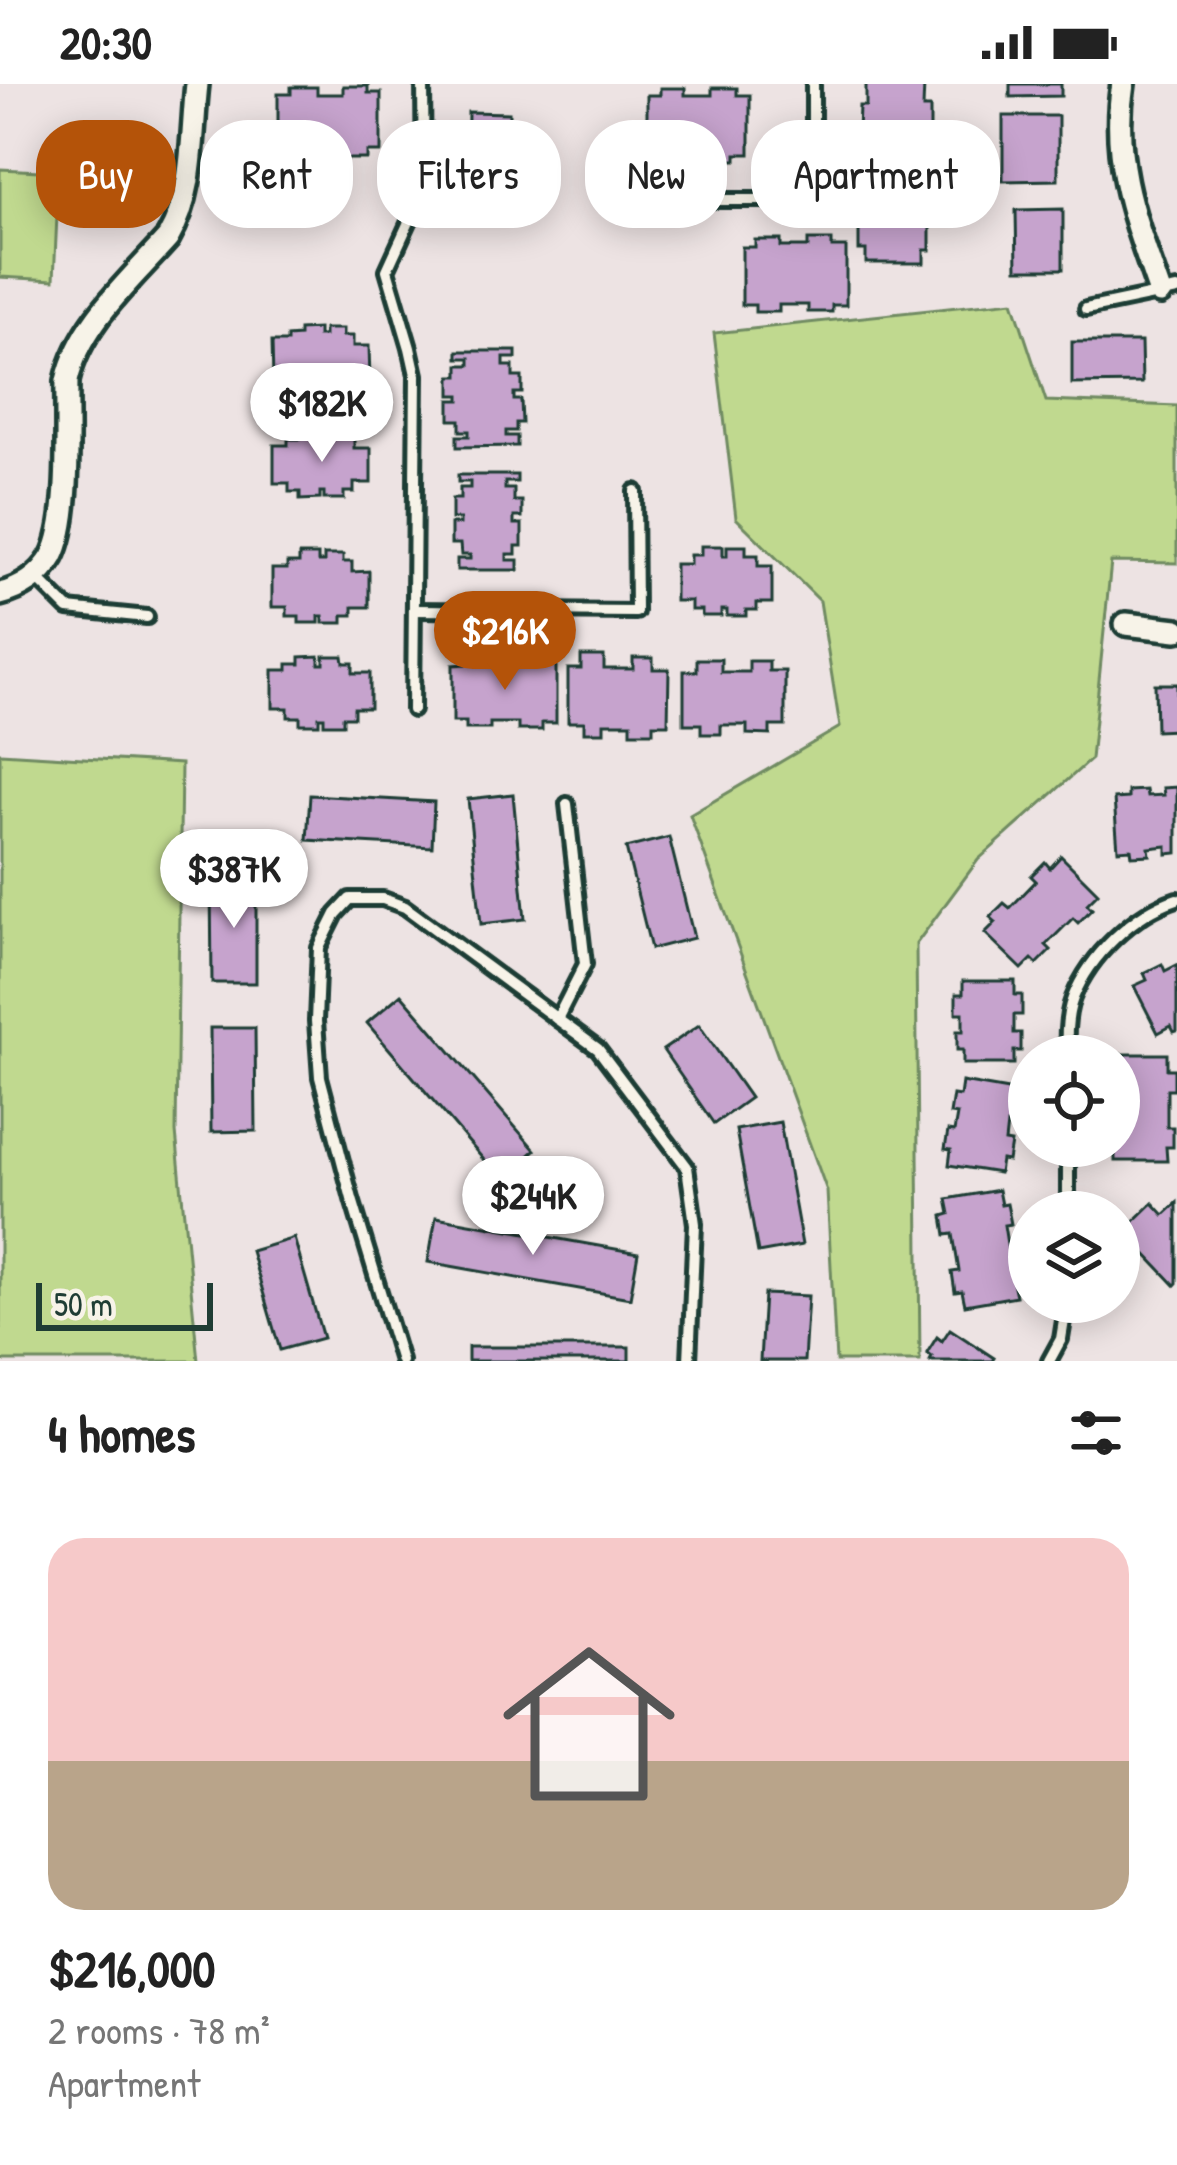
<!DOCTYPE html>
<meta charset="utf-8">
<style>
:root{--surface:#fff;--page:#f2f2f2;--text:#222;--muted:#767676;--accent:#b45309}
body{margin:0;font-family:"Patrick Hand",sans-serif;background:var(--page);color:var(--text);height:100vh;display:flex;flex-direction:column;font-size:45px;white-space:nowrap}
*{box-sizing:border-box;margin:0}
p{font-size:39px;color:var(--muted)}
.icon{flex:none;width:66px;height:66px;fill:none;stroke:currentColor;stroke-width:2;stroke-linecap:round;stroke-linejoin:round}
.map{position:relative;height:1277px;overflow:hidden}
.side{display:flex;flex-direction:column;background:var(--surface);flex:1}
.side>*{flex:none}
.guide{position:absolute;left:36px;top:36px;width:1107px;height:108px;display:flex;gap:24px}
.controls{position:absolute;left:1008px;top:951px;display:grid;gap:24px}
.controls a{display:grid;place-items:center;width:132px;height:132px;border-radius:50%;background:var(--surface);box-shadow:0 6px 30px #0003;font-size:60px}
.scale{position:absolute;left:36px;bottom:30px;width:177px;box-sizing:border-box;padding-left:12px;border:6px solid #1f3d34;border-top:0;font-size:33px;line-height:42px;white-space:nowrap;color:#1f3d34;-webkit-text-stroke:9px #f7f3e8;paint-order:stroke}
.price{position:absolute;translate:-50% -102px;padding:0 27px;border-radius:42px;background:#fff;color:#222;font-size:39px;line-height:78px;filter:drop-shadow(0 3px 6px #0008)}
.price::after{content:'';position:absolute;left:50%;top:72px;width:36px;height:27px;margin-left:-18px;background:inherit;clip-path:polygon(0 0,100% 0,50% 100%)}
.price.current{background:var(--accent);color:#fff}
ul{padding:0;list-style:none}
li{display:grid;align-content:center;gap:24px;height:636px;padding:0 48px}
li span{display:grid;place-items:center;height:372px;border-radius:36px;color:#555}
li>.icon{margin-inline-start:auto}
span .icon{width:216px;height:216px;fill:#fffc;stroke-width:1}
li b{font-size:51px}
h2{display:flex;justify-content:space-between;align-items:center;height:144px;padding:0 48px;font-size:51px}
.chip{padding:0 42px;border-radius:48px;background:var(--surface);box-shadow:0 6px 30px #0003;font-size:42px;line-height:108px}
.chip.current{background:var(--accent);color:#fff}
.status{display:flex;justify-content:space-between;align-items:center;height:84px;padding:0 60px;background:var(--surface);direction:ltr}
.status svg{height:33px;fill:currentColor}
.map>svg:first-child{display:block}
.green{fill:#c0d98f;stroke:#708b62;stroke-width:3}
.building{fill:#c6a3cd;stroke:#1f3d34;stroke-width:3}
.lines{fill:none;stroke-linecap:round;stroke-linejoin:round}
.service-casing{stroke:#1f3d34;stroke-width:20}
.minor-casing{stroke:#1f3d34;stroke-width:30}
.service{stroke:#f7f3e8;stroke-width:10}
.minor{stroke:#f7f3e8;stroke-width:21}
</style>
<div class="status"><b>20:30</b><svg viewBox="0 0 49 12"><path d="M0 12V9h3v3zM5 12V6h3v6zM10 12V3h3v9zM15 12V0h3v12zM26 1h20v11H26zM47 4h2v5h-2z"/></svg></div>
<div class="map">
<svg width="1177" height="1277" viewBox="0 0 1177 1277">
<rect width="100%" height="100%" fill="#ede3e3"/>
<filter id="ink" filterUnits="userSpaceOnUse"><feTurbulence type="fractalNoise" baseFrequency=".00833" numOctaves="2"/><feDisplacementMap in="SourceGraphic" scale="24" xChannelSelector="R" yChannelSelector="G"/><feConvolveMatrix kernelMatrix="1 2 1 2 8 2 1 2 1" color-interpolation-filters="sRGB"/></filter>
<g filter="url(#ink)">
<!-- green -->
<g class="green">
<polygon points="0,85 59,88 54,196 0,193"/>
<polygon points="1013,217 1046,317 1177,322 1177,479 1111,478 1091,675 978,776 916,860 920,1277 836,1277 827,1107 690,731 840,643 820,517 736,434 714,249"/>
<polygon points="0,669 181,680 176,1048 198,1277 0,1277"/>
</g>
<!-- building -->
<g class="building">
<polygon points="866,0 924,0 923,24 930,24 930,48 923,48 923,61 865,61 865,48 858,48 859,22 866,22"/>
<polygon points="1010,0 1061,0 1061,12 1010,13"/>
<polygon points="343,2 368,2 368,9 381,9 381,68 367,68 367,75 344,75 344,68 315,68 315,74 291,74 291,68 278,68 278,10 291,10 291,3 317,3 317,10 343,10"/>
<polygon points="660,4 685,4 685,11 712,11 712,4 737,4 737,11 750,11 750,70 736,70 736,76 712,76 712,70 684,70 684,76 660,76 660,70 647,70 647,11 660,11"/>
<polygon points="468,28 509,29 508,100 467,100"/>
<polygon points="1003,32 1058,32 1058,96 1003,97"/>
<polygon points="866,75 924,75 924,89 931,89 931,113 924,113 924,142 930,142 930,166 924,166 924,179 866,179 866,166 859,166 859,140 866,140 866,113 859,113 859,88 866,88"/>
<polygon points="1063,125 1063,185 1017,185 1016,126"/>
<polygon points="755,156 781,156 781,163 808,163 808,156 832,156 832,163 846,163 846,221 832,221 832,228 808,228 808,221 779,221 779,228 755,228 755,221 742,221 742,163 755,163"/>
<polygon points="318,245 318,252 324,252 324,245 343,245 343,252 353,252 353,262 369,262 370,297 353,297 353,305 343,305 343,313 323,313 323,306 319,306 319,313 299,313 299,306 288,306 288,296 273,296 272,258 287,258 287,253 299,252 299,246"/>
<polygon points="1072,258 1141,258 1142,299 1072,300"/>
<polygon points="458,267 516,267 516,274 504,274 504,282 513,282 513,293 522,293 522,309 514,309 514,316 521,316 522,339 516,339 516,347 506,347 506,352 517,352 517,362 457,363 457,352 469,352 469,347 460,347 460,336 450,336 450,316 460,316 460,311 451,311 451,292 459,292 459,281 470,281 470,274 458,274"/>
<polygon points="325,347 344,347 344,354 354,354 354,364 371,364 371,399 354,399 354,408 344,408 344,415 324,415 324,408 320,408 320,415 300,416 300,408 289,408 289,399 274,399 274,361 288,361 288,355 300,355 300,348 319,348 319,354 325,354"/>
<polygon points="458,391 517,391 517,398 505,398 505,405 514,405 514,417 522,417 522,433 514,433 514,440 522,440 522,462 516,462 516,470 507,470 507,476 518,476 518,486 457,486 457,475 470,475 470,471 461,471 460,460 451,460 451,440 460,440 460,435 452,435 452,415 460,415 460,404 470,404 470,398 458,398"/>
<polygon points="701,462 723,462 723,472 727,472 727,462 746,462 746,471 758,471 758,482 772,482 772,519 757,519 757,526 746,526 746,532 727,532 727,526 721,526 721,532 702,532 702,526 691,526 691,517 675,517 675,480 690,480 690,471 701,471"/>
<polygon points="299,471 318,471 318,478 324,478 324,471 343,471 343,478 352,478 352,488 369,487 369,523 353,523 353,531 343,531 343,539 323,539 323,532 319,532 319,539 299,539 299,532 287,532 287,523 272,523 272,485 287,485 287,479 299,479"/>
<polygon points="319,572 319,580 324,580 324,572 343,572 344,579 353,579 353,589 370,589 370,624 354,624 354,633 343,633 343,640 324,640 324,633 319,633 319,640 300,640 300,633 288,633 288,624 273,624 273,586 288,586 288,580 300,580 300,573"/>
<polygon points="581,572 604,572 604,585 633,585 633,574 653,574 653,585 669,585 668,640 653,640 653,648 631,648 631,639 604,639 604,648 584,648 584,638 568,638 568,585 581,585"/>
<polygon points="466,573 491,573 491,581 518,581 518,573 543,573 543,580 556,580 556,639 542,639 542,646 518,646 518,639 490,639 490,645 466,645 466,638 453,638 453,581 466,580"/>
<polygon points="697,575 721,575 721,588 749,588 749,577 769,577 769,587 785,587 785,642 770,642 770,651 747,650 747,641 721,641 721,650 701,650 701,640 684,640 684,587 697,587"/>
<polygon points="1155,600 1177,600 1177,646 1156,647"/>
<polygon points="1177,703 1177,769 1167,770 1167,762 1149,764 1150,771 1132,772 1131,765 1118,766 1114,715 1128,714 1128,707 1146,706 1147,712 1164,711 1163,704"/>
<polygon points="513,710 525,835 481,840 468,715"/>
<polygon points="310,711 434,718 432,763 307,756"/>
<polygon points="669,753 694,854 651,865 626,764"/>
<polygon points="1061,772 1098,809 1087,820 1092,825 1078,839 1073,834 1046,861 1051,866 1037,880 1032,875 1022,885 985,849 996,838 990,833 1004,819 1010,824 1036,797 1031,792 1045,778 1050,784"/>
<polygon points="211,795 256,795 256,899 212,899"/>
<polygon points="1162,880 1165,887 1177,881 1177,947 1174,948 1171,942 1158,949 1134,902 1147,896 1144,889"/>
<polygon points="963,897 1015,897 1015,911 1022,911 1022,931 1014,931 1014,949 1021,949 1021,967 1014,967 1014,980 963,980 963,966 957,966 957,947 963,947 963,929 956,929 956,910 963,910"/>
<polygon points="401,910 535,1066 501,1096 367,939"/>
<polygon points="699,941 750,1014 714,1040 663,966"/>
<polygon points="210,944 255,944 256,1047 211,1048"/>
<polygon points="1115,970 1167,970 1167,985 1174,985 1174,1005 1167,1005 1167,1043 1173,1043 1173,1063 1166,1063 1167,1077 1115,1077 1115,1063 1107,1063 1119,1062 1119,972"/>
<polygon points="962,998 1014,1007 1011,1021 1018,1022 1015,1042 1007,1040 1005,1058 1011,1059 1008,1077 1001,1076 999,1089 949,1081 951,1066 945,1065 948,1047 954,1048 957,1031 950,1030 953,1011 960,1012"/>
<polygon points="780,1038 802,1161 758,1169 736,1046"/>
<polygon points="998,1106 1001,1121 1007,1120 1011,1140 1004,1141 1010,1179 1017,1178 1020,1197 1013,1198 1016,1212 965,1221 962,1207 955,1208 952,1188 959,1187 953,1150 946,1151 943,1132 950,1130 947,1115"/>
<polygon points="1153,1119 1164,1131 1177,1119 1177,1199 1175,1201 1124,1147"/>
<polygon points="436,1133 638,1169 630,1214 428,1178"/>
<polygon points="294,1154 323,1254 280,1266 251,1167"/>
<polygon points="764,1210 808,1212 804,1277 760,1277"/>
<polygon points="950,1245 994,1274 992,1277 930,1277 932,1273 927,1269 937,1253 942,1257"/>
<rect x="468" y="1263" width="161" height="14"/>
</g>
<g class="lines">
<defs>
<g id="service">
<polyline points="698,116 813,116 813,0"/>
<polyline points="1086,225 1177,206"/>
<polyline points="35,492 68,525 147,533"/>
<polyline points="414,526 636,528 635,407"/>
<polyline points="413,626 416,291 410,264 387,186 424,105 423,0"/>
<polyline points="557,935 585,880 567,720"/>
<path d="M1067 972C1066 953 1066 932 1073 914 1090 871 1134 829 1177 815"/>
<polyline points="1068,1062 1068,1128"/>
<polyline points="401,1277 352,1115 320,993 316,937 319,864 336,830 350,815 383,815 405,823 598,965 687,1083 695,1140 689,1277"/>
<polyline points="1049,1277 1061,1255 1067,1218"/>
</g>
<g id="minor">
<path d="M1123 0C1110 76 1136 139 1160 209"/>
<path d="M0 510C21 505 41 492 52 473 72 435 66 342 67 297 80 239 130 197 168 154 195 108 191 52 197 0"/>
<polyline points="1126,540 1177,546"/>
</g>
</defs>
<!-- service casing -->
<use href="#service" class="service-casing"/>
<!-- minor casing -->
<use href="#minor" class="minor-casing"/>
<!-- service -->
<use href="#service" class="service"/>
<!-- minor -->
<use href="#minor" class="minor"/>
</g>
</g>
</svg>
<div class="controls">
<a><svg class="icon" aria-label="locate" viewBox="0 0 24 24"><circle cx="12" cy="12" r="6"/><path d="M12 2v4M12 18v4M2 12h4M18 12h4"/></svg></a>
<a><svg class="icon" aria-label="layers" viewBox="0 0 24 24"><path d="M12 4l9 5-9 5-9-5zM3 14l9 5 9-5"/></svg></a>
</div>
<div class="scale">50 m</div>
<b class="price" style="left:322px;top:381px">$182K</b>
<b class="price current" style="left:505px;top:609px">$216K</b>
<b class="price" style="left:234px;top:847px">$387K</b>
<b class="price" style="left:533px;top:1174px">$244K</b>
<div class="guide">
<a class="chip current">Buy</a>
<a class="chip">Rent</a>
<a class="chip">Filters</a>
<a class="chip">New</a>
<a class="chip">Apartment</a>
</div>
</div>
<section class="side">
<h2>4 homes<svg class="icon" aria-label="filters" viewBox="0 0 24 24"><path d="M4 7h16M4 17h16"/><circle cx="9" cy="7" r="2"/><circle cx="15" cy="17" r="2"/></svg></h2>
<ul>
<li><span style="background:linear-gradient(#f6c9c9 60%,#b9a48a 0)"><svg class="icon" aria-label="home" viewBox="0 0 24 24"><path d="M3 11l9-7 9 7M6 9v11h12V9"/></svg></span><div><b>$216,000</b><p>2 rooms · 78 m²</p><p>Apartment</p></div></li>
</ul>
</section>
